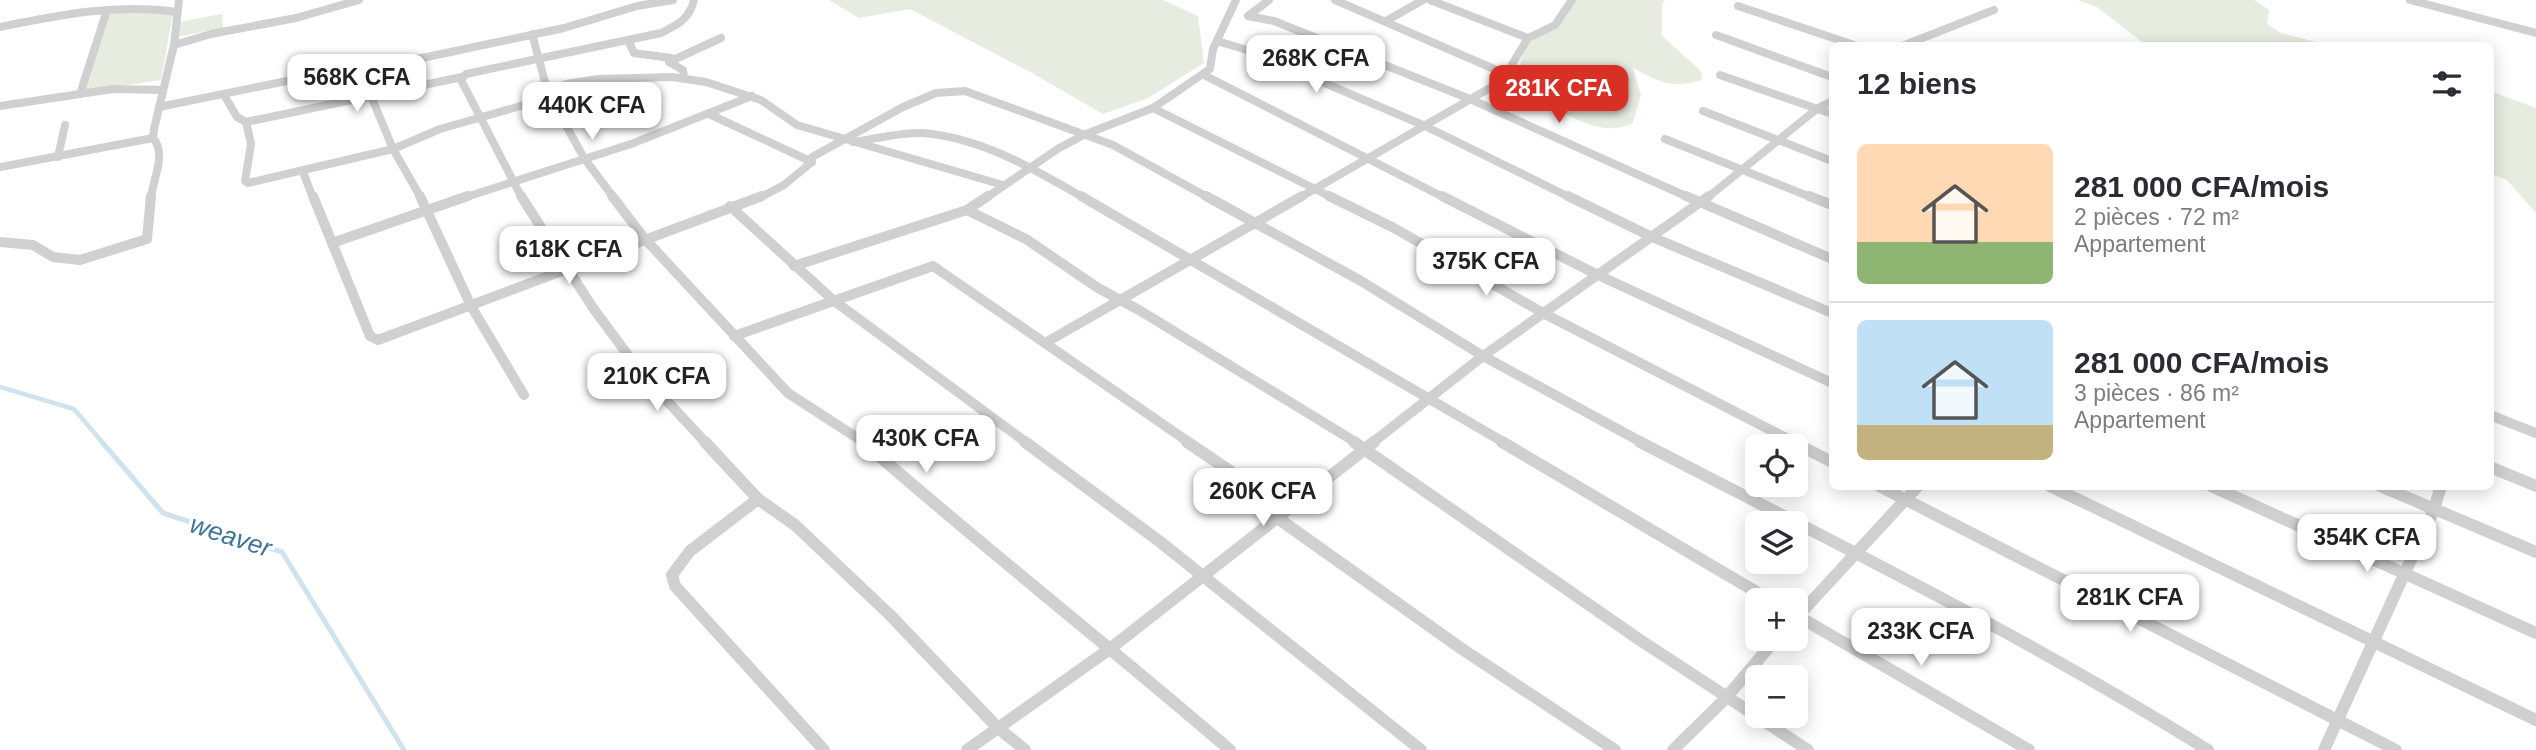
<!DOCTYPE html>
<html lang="fr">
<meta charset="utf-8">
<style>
:root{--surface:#fff;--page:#f7f7f7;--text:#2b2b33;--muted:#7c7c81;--line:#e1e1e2;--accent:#d93025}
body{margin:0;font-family:Arial,sans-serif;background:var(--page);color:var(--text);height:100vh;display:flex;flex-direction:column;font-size:26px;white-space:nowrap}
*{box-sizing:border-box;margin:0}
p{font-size:23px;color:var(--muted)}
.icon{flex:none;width:38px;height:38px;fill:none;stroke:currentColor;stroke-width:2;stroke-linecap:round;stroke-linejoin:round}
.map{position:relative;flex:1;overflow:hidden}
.side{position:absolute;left:1829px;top:42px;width:665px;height:448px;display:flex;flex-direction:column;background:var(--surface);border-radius:10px;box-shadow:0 4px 18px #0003}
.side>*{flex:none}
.tools{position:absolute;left:1745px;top:434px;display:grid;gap:14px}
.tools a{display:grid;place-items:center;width:63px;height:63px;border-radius:10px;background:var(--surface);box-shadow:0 4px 18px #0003;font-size:35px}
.price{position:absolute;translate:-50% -60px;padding:0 16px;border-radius:14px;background:#fff;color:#222;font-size:23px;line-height:46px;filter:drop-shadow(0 2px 4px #0008)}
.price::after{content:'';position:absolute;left:50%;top:42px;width:21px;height:16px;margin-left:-10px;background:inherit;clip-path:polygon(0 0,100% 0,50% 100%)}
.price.selected{background:var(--accent);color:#fff}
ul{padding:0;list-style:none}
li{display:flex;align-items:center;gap:21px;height:175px;padding:0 28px}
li+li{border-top:2px solid var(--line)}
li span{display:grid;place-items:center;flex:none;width:196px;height:140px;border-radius:10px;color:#555}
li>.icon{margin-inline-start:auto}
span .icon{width:84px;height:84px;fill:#fffc;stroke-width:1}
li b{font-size:30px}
h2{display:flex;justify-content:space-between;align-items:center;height:84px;padding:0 28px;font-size:30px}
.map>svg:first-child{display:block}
.green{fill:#e6ecdf}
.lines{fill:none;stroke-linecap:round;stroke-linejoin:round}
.stream-far1{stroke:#cfe2ee;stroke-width:4.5}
.stream{stroke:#cfe2ee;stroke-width:5}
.minor-far2{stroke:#d0d0d0;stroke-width:8}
.minor-far1{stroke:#d0d0d0;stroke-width:10}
.minor{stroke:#d0d0d0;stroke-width:12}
.labels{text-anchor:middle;stroke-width:7;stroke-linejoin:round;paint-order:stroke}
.water-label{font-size:26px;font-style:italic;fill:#3f7597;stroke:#fff}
</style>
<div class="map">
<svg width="2536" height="750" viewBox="0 0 2536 750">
<rect width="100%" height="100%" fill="#fff"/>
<!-- green -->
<g class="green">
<polygon points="829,0 1163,0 1198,16 1204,63 1148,98 1103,114 1032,73 910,9 859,18"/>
<path d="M1575 0H1665L1662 4V36L1701 71 1702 80C1671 89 1660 82 1633 68L1641 95 1633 123C1595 142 1551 104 1521 82 1521 74 1519 61 1523 53 1533 30 1563 23 1575 0Z"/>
<polygon points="2078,0 2254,0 2269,10 2267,24 2281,33 2328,45 2146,45 2097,7"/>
<polygon points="110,11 173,13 161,80 85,91"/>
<polygon points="222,14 223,28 176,37 179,22"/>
<polygon points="2490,91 2536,108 2536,213 2507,180 2490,173"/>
</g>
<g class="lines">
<!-- stream-far1 -->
<polyline class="stream-far1" points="0,387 74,409 103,443"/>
<!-- stream -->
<polyline class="stream" points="102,442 163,513 282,552 404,750"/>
<!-- minor-far2 -->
<g class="minor-far2">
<polyline points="1269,0 1248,16 1274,21 1470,99 1690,198"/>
<polyline points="1335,0 1508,75"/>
<polyline points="1430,0 1528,38"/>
<polyline points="2410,0 2536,33"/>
<polyline points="1738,6 1857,46"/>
<polyline points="1386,21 1423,0"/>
<path d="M0 27C59 15 117 3 177 12"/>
<polyline points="532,34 548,93 584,158 614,198"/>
<polyline points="1716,35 1832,77"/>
<polyline points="628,40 634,53 671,58 669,62 683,70 684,78"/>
<polyline points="1217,41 1247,50 1423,125 1571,198"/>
<polyline points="174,45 211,34 296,18 359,0"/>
<polyline points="1902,46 1994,10"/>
<polyline points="669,62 721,38"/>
<polyline points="1281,65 1328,43"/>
<polyline points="1204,75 1445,198"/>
<polyline points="1720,75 1832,114"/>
<polyline points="80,94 107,10"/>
<polyline points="224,95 237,117 246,122 251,144 245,181 248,183 393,149 440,129 524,105 566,84 598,79 672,77 706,82 761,100 797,125 1003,185"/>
<polyline points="371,96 393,149 421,198"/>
<polyline points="0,106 113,89 163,90"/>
<polyline points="159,107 326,73 427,57 564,28 637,6 673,0"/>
<polyline points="1153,108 1333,198"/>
<polyline points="1703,111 1832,161"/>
<polyline points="709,114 812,162"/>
<polyline points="246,122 462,77"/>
<polyline points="1665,139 1813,198"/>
<path d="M853 142C875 139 901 132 923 133 982 138 1034 169 1084 198"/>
<polyline points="58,157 65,125"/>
<polyline points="0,167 153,138"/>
<polyline points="303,172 313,198"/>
<path d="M151 198C153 178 167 154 153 138L154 129 174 45 179 0"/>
<polyline points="463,198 631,144 752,96"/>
<path d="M522 198 461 80 466 74 661 33C678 24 689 20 694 0"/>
<polyline points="759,198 784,185 812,162 810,159 814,156 903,107 936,93 965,91 1113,145 1209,198"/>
<polyline points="986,198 1059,148 1086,134 1153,108 1210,69 1213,49 1236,0"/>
<polyline points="1299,198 1502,81 1528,38 1555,25 1572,0"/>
<polyline points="1707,198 1818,108 1832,101"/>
</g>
<!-- minor-far1 -->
<g class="minor-far1">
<polyline points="313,196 370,336 378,340 762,196"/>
<polyline points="420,196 471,306 524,395"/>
<polyline points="521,196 593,308 642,374 706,443"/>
<polyline points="612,196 645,239 788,393 865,443"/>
<polyline points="1081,196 1505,443"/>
<polyline points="1206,196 1361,281 1483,356 1643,443"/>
<polyline points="1329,196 1394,228 1545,314 1796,443"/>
<polyline points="1442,196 1598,275 1832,383"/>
<polyline points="1568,196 1652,237 1832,313"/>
<polyline points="1686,196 1832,259"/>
<polyline points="1809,196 1832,205"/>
<polyline points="730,206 833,300 1027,443"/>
<polyline points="967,210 1026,239 1098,288 1139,310 1357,443"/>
<polyline points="0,242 33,245 53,257 80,260 147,239 151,196"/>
<polyline points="332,243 468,196"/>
<polyline points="794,266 967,210 988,196"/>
<polyline points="734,336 933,266 1190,443"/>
<polyline points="1045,343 1302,196"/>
<polyline points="2490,415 2536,433"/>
<polyline points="1372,443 1483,356 1709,196"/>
</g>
<!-- minor -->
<g class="minor">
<polyline points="705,442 758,499 795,525 891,616 997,727 1025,750"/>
<path d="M863 442C983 547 1109 646 1230 750"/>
<polyline points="1025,442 1159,541 1421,750"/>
<polyline points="1187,442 1230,471 1276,517 1462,649 1615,750"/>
<polyline points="1354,442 1640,640 1808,750"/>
<polyline points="1502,442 1770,600"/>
<path d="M1640 442C1831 541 2025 636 2208 750"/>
<polyline points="1793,442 1832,462"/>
<polyline points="2490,467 2536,486"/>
<polyline points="1879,486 2396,750"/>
<polyline points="2050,486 2536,720"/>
<polyline points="2211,486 2536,633"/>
<polyline points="2380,486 2536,552"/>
<polyline points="758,499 690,551 672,575 675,586 824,750"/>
<polyline points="1796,615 2029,750"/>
<polyline points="1796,618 1918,486"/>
<polyline points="967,750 1111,648 1374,442"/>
<polyline points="1673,750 1725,699 1776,639"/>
<polyline points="2324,750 2434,509 2441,486"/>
</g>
</g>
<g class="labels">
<!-- water labels -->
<g class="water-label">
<text transform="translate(231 536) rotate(18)" y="9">weaver</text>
</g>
</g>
</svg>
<div class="tools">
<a><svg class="icon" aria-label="locate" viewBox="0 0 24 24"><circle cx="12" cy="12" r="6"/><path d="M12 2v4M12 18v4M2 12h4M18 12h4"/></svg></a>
<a><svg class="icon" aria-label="layers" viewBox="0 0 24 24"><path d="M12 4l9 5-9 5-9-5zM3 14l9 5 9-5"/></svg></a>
<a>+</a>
<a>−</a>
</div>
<b class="price" style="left:1316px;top:95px">268K CFA</b>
<b class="price" style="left:357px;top:114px">568K CFA</b>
<b class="price selected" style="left:1559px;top:125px">281K CFA</b>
<b class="price" style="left:592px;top:142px">440K CFA</b>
<b class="price" style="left:569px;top:286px">618K CFA</b>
<b class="price" style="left:1486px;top:298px">375K CFA</b>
<b class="price" style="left:657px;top:413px">210K CFA</b>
<b class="price" style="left:926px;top:475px">430K CFA</b>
<b class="price" style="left:1263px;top:528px">260K CFA</b>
<b class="price" style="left:2367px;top:574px">354K CFA</b>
<b class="price" style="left:2130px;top:634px">281K CFA</b>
<b class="price" style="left:1921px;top:668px">233K CFA</b>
<section class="side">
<h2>12 biens<svg class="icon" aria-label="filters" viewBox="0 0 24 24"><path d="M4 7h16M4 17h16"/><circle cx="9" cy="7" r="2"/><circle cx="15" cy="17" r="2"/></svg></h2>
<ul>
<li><span style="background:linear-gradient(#ffd9b3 70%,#8fb573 0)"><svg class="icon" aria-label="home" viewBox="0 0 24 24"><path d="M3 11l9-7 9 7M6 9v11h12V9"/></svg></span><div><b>281 000 CFA/mois</b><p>2 pièces · 72 m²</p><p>Appartement</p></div></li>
<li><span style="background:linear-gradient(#bfe0f5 75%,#c2b280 0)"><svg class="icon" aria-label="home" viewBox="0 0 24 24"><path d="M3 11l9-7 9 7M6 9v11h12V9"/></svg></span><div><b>281 000 CFA/mois</b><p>3 pièces · 86 m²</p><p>Appartement</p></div></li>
</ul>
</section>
</div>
